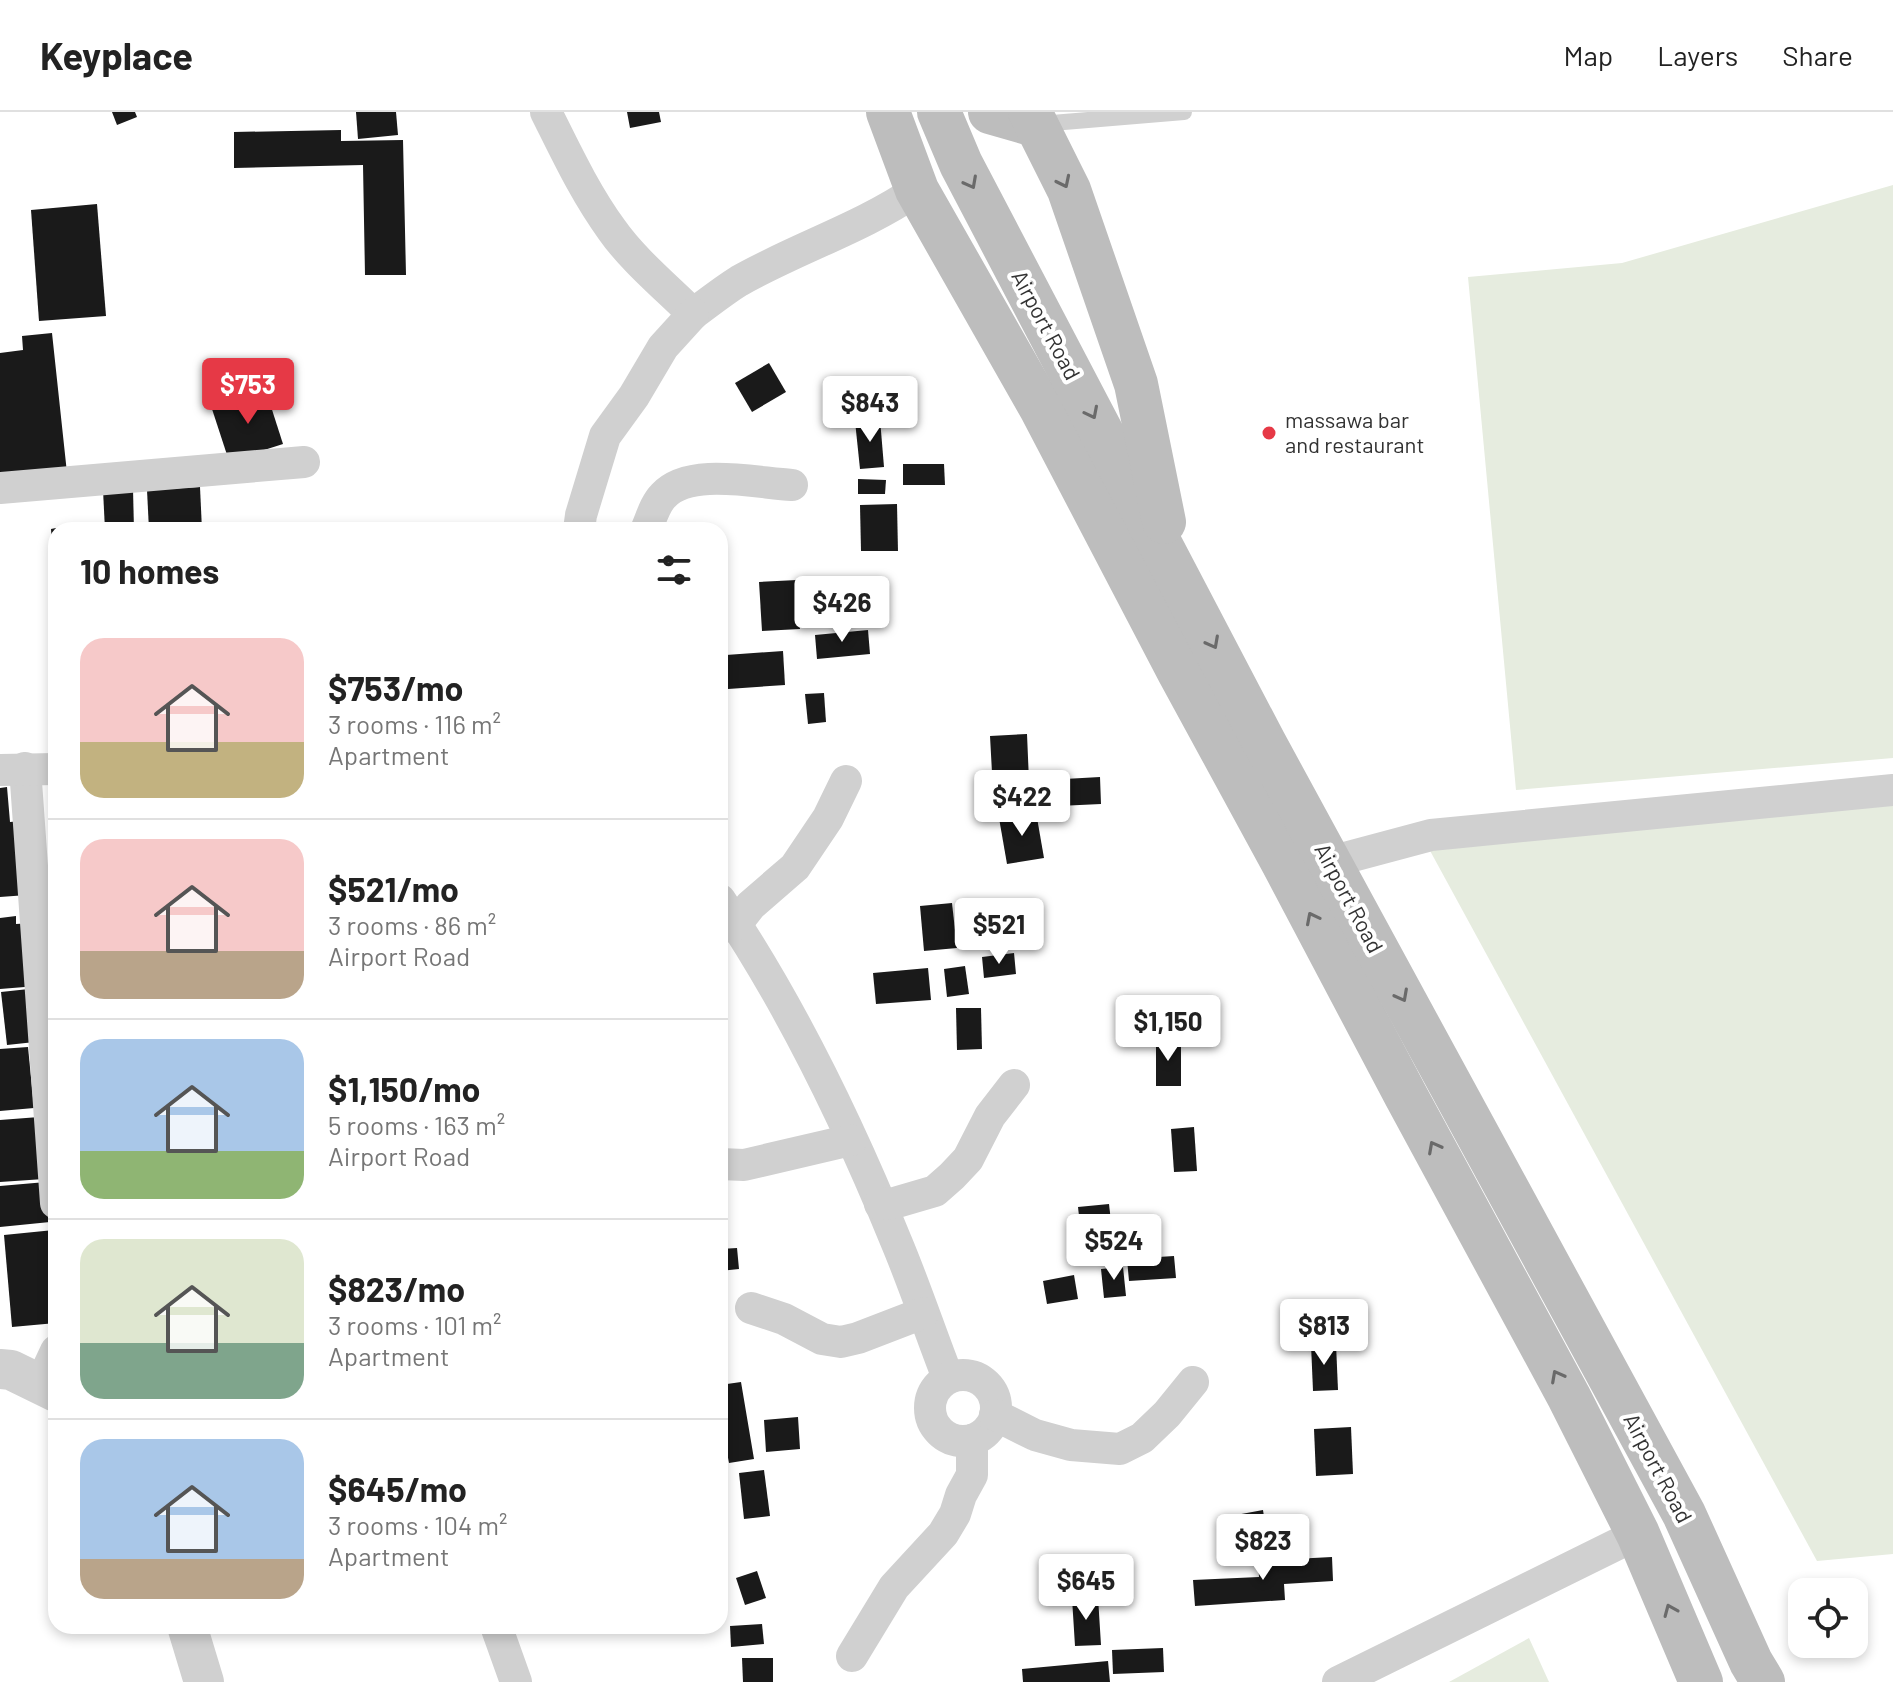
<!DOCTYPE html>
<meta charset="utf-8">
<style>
:root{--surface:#fff;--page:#f2f2f2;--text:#222;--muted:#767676;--line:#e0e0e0;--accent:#e63946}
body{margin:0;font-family:Barlow,sans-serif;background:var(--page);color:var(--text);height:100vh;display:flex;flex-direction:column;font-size:30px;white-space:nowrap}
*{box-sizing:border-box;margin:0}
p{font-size:26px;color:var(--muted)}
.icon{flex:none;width:44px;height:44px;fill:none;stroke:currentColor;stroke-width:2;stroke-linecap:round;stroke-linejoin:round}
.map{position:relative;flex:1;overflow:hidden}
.drawer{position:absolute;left:48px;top:410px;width:680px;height:1112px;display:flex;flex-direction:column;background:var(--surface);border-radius:24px;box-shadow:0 4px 12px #0003}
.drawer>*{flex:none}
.tools{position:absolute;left:1788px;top:1466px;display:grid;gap:16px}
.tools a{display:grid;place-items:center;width:80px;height:80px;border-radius:16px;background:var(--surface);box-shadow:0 4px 12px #0003;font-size:40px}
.price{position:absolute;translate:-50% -68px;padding:0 18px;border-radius:8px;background:#fff;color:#222;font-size:26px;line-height:52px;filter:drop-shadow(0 2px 4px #0008)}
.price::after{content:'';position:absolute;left:50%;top:48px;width:24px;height:18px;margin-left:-12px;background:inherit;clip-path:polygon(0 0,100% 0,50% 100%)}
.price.current{background:var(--accent);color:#fff}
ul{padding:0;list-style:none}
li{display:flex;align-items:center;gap:24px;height:200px;padding:0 32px}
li+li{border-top:2px solid var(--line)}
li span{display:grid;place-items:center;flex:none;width:224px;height:160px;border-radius:24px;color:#555}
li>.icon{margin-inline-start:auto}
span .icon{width:96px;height:96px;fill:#fffc;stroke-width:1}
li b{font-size:34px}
h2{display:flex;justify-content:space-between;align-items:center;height:96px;padding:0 32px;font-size:34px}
header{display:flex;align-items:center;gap:48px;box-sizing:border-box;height:112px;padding:0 40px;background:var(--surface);border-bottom:2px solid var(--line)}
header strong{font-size:38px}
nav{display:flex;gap:44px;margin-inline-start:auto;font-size:28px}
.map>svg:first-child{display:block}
.green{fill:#e6ecdf}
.building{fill:#1a1a1a}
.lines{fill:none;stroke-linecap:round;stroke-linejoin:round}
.service{stroke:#d0d0d0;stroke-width:16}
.minor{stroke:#d0d0d0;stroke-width:32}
.tertiary{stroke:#d0d0d0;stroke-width:40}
.secondary{stroke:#bdbdbd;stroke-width:44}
.oneway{stroke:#6a6a6a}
.poi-dot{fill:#e63946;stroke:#fff;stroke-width:3}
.labels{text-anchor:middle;stroke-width:8;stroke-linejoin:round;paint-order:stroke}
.street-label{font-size:22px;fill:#333;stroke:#fff}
.poi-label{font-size:22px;fill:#333;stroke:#fff;text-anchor:start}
</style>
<header>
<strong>Keyplace</strong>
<nav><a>Map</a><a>Layers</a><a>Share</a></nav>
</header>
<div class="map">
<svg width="1893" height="1570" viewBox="0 0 1893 1570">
<rect width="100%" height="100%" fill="#fff"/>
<!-- green -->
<g class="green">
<polygon points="1893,73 1893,646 1516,678 1468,165 1622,151"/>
<polygon points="1893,690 1893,1442 1817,1449 1428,735"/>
<polygon points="1529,1526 1549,1570 1449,1570"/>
</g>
<!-- building -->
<g class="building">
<polygon points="112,0 135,0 137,5 117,13"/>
<polygon points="356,0 396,0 398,23 358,27"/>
<polygon points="627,0 659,0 661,10 630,16"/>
<polygon points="341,18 341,29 403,28 406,163 365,163 363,53 234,56 234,20"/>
<polygon points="97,92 106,204 39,209 31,98"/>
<polygon points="52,221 67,361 0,368 0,241 23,238 22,224"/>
<polygon points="769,251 786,280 752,300 735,271"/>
<polygon points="266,279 283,332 229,349 212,297"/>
<polygon points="880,307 884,355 860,357 855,309"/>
<polygon points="903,352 944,352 945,373 903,373"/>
<polygon points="858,367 886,368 885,382 858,382"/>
<polygon points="200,375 202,418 149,418 147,378"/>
<polygon points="133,377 134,418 105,418 103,378"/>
<polygon points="897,392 898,439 861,439 860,393"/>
<polygon points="56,416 56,469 54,469 51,417"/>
<polygon points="797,468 800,517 762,519 759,470"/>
<polygon points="868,518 870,542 817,547 815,523"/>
<polygon points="783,539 785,573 728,577 726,543"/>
<polygon points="824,581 826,610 808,612 805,582"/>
<polygon points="1027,622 1029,669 1100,665 1101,692 994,697 990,624"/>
<polygon points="7,675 10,710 21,709 27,783 0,785 0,676"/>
<polygon points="1036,700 1044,746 1007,752 999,706"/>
<polygon points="952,791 957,836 924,839 920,794"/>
<polygon points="16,804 16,812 32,811 37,874 0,877 0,806"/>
<polygon points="1014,841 1016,862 984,866 982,845"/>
<polygon points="965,854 969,882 947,885 944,857"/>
<polygon points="928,856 931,888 876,892 873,861"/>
<polygon points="38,876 44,929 7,933 1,880"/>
<polygon points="956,896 981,896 982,937 957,938"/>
<rect x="1156" y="928" width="25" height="46"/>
<polygon points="28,935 34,996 0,999 0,937"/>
<polygon points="39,1005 44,1067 0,1070 0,1008"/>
<polygon points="1194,1015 1197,1059 1174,1060 1171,1017"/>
<polygon points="46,1070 50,1110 0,1115 0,1074"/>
<polygon points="1109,1092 1114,1136 1083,1139 1078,1095"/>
<polygon points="54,1118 56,1141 56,1211 12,1215 4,1123"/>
<polygon points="737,1136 739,1157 720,1159 720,1137"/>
<polygon points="1174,1144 1176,1166 1129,1169 1127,1147"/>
<polygon points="1123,1155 1126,1184 1104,1186 1101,1157"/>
<polygon points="1074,1163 1078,1187 1047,1192 1043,1169"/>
<polygon points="1311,1232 1336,1232 1338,1278 1313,1279"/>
<polygon points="741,1270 754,1347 729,1351 722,1314 720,1314 720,1273"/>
<polygon points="798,1305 800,1337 766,1340 764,1308"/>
<polygon points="1351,1315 1353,1362 1316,1364 1314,1317"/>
<polygon points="764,1358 770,1404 744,1407 739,1361"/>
<polygon points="1263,1398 1269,1438 1241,1442 1236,1403"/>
<polygon points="1332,1445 1333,1469 1284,1472 1285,1488 1195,1494 1193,1468 1259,1465 1258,1449"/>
<polygon points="757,1459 766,1486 745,1493 736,1466"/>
<polygon points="1098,1485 1101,1533 1075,1534 1072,1486"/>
<polygon points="762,1512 764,1532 731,1535 730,1514"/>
<polygon points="1163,1536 1164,1560 1113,1562 1112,1538"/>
<polygon points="742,1546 773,1546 773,1570 743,1570"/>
<polygon points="1108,1549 1110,1570 1023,1570 1022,1557"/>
</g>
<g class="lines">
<!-- service -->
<polyline class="service" points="1040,12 1184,0"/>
<!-- minor -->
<g class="minor">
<path d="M546 0C566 40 585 81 612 118 633 148 667 176 693 202 708 191 723 179 739 169 797 136 862 116 917 78"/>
<polyline points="0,376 304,350"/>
<polyline points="579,418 581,403 605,324 634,284 663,235 693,202"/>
<path d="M646 418C651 407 655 392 663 384 689 355 756 371 792 373"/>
<polyline points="25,656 56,1091"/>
<polyline points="0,658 56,657"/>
<polyline points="1330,750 1431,723 1893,678"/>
<path d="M720 788C791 893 848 1011 896 1129 915 1174 930 1220 948 1266"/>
<polyline points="720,816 736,812 751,793 795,755 828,706 846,669"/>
<polyline points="720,1052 744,1053 851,1028"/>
<polyline points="880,1092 894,1091 935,1079 952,1064 968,1047 990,1004 1014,973"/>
<polyline points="751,1196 784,1207 822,1227 841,1230 858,1226 923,1201"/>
<circle cx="963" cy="1296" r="33"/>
<polyline points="41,1271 56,1239"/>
<polyline points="995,1303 1035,1323 1071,1333 1120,1337 1142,1326 1167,1302 1193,1270"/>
<polyline points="496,1514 516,1570"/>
<polyline points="852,1544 894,1475 943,1422 955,1402 961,1383 972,1363 972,1328"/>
<polyline points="1338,1570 1638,1422"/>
</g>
<!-- tertiary -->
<g class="tertiary">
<polyline points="0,1257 11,1258 56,1280"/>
<polyline points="187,1514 204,1570"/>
</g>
<!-- secondary -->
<g class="secondary">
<polyline points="888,0 917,78 1042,298 1179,560 1283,751 1406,984 1569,1285 1638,1422 1701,1570"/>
<polyline points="939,0 961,52 1264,630 1684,1402 1751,1550 1763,1570"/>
<polyline points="990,0 1035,13"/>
<polyline points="1030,0 1069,78 1136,272 1164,410"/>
</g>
</g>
<!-- one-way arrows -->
<defs><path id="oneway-chevron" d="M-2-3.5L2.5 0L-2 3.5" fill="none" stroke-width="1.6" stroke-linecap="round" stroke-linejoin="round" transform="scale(2)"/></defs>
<g class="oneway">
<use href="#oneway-chevron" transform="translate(1064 70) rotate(64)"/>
<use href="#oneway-chevron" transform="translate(971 71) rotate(62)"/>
<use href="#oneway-chevron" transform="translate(1092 301) rotate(63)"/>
<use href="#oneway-chevron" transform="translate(1213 531) rotate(62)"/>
<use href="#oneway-chevron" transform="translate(1312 806) rotate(-117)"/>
<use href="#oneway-chevron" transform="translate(1402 884) rotate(62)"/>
<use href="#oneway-chevron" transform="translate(1434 1035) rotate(-118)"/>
<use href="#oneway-chevron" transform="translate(1557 1264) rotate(-118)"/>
<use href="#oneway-chevron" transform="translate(1670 1498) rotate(-113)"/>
</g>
<!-- markers -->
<circle class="poi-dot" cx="1269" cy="321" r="8"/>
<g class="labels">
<!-- street labels -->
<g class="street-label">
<text transform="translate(1046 213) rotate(62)" y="8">Airport Road</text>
<text transform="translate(1349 786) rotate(62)" y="8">Airport Road</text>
<text transform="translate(1658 1356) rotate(62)" y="8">Airport Road</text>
</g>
<!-- poi labels -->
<g class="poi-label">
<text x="1285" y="316">massawa bar<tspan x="1285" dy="25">and restaurant</tspan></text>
</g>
</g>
</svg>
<div class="tools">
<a><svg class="icon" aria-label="locate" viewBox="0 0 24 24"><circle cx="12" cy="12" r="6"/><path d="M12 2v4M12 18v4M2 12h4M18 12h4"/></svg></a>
</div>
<b class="price current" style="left:248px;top:314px">$753</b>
<b class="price" style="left:870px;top:332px">$843</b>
<b class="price" style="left:842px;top:532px">$426</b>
<b class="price" style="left:1022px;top:726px">$422</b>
<b class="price" style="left:999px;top:854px">$521</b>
<b class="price" style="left:1168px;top:951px">$1,150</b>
<b class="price" style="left:1114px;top:1170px">$524</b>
<b class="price" style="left:1324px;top:1255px">$813</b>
<b class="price" style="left:1263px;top:1470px">$823</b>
<b class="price" style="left:1086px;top:1510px">$645</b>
<section class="drawer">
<h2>10 homes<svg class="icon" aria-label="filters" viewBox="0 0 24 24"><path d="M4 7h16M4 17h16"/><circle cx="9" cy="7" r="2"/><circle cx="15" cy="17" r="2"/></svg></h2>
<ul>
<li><span style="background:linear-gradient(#f6c9c9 65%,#c2b280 0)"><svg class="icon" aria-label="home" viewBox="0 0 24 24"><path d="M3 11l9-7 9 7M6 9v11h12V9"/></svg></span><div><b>$753/mo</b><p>3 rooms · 116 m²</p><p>Apartment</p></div></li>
<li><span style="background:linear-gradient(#f6c9c9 70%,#b9a48a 0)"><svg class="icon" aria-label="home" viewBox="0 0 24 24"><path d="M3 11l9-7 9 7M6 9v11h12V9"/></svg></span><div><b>$521/mo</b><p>3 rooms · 86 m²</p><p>Airport Road</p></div></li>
<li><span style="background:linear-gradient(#a9c7e8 70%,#8fb573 0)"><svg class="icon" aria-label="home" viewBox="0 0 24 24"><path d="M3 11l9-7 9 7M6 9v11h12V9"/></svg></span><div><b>$1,150/mo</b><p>5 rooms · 163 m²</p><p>Airport Road</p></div></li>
<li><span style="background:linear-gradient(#dfe7d0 65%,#7fa58c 0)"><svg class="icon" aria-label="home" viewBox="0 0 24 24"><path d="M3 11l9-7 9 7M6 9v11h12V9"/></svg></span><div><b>$823/mo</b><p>3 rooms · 101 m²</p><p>Apartment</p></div></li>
<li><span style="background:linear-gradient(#a9c7e8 75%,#b9a48a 0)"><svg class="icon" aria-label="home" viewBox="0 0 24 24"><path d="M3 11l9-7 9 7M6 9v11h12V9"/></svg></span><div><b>$645/mo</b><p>3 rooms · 104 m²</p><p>Apartment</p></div></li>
</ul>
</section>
</div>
